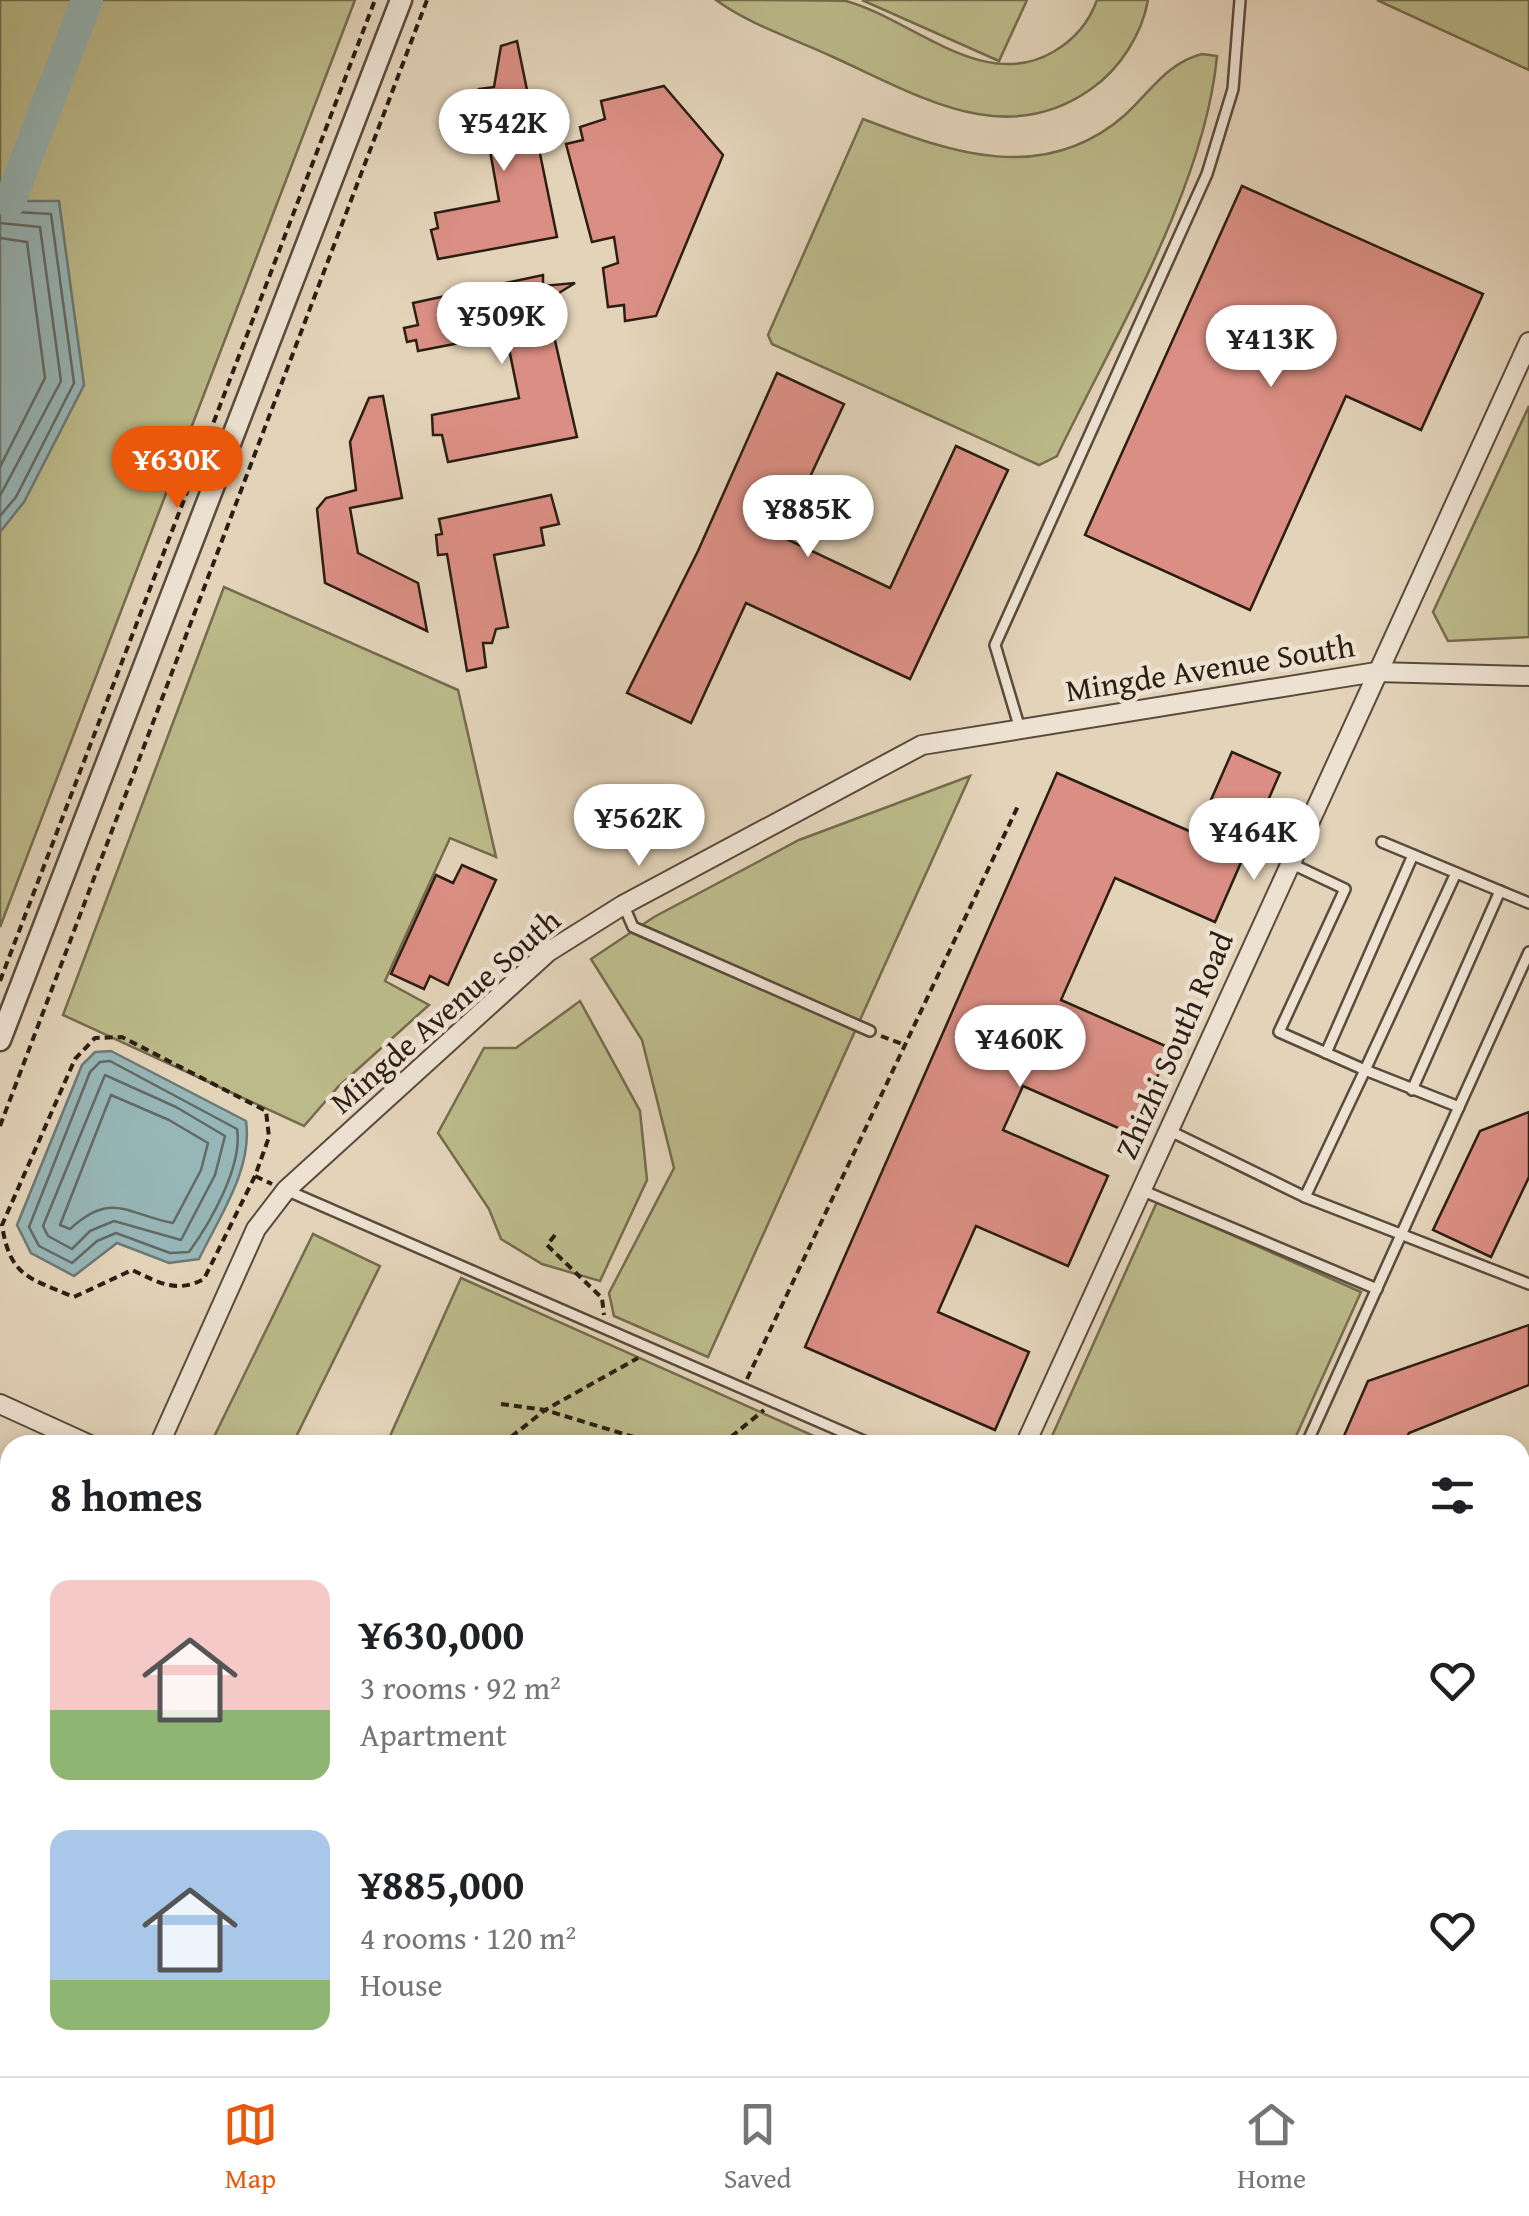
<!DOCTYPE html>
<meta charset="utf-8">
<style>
:root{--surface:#fff;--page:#f2f2f2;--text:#202124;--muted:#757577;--line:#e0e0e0;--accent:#ea580c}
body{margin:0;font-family:"Gentium Book Plus",serif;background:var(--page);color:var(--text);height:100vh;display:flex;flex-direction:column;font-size:38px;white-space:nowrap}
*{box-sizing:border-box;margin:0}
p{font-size:32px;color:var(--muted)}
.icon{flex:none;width:55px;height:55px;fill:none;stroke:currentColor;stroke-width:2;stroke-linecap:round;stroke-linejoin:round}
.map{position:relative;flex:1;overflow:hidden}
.sheet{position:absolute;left:0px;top:1435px;width:1530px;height:642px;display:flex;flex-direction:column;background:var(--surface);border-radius:30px 30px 0 0;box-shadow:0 5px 15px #0003}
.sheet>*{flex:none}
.price{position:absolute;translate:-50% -85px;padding:0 22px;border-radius:35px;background:#fff;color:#222;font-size:32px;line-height:65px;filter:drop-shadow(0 2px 5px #0008)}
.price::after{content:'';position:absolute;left:50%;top:60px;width:30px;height:22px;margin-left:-15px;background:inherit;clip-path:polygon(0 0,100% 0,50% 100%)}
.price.current{background:var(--accent);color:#fff}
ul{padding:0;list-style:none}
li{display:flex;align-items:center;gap:30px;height:250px;padding:0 50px}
li span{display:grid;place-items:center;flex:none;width:280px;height:200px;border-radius:20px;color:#555}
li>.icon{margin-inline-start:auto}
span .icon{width:120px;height:120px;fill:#fffc;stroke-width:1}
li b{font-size:42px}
h2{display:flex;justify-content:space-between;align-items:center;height:120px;padding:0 50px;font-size:42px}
.dock{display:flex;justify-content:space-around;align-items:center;height:140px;border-top:2px solid var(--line);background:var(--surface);font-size:28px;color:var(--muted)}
.dock a{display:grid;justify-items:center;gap:5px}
.dock .current{color:var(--accent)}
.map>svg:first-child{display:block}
.green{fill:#bcba8a;stroke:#746c4e;stroke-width:2.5}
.water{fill:#97b6b7;stroke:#6c7975;stroke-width:2.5}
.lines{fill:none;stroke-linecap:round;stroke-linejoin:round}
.shore{stroke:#626a65;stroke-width:2.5}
.river{stroke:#97b6b7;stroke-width:32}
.building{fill:#db8f84;stroke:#2c1e13;stroke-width:2.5}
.service-casing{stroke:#5a4b3c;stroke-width:14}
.minor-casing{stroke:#5a4b3c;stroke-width:22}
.tertiary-casing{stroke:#5a4b3c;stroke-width:25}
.path{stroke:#2c1e13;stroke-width:4;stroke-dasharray:8 5;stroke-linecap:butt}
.service{stroke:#ede2d2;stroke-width:9}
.minor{stroke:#ede2d2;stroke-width:18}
.tertiary{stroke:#ede2d2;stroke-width:20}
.labels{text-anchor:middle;stroke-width:9;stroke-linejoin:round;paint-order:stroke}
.street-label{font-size:32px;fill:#2c1e13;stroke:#ede2d2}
</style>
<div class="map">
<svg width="1529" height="2076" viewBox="0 0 1529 2076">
<rect width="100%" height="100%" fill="#e3d3b9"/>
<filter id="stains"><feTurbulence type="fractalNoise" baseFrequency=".002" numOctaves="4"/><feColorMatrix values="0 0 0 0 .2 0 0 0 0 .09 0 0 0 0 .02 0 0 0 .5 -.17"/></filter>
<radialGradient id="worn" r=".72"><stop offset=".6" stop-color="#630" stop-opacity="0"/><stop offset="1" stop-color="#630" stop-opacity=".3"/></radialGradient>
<!-- green -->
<g class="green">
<polygon points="0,0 355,0 0,927"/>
<path d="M716 0C749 0 817 0 846 1 912 19 983 93 1053 52 1074 40 1089 22 1097 0H1148C1142 34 1120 69 1091 89 1004 151 918 95 833 57 795 39 750 25 716 0Z"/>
<polygon points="862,0 1027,0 999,61"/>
<polygon points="1377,0 1529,0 1529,70"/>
<path d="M1202 54 1217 56C1205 187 1114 337 1057 456L1039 465 772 344 768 335 863 119C952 153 1044 186 1125 115 1151 91 1167 63 1202 54Z"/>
<polygon points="1529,406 1529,637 1448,641 1433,612"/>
<polygon points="224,587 458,690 496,857 450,838 385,981 429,1005 338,1087 304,1126 63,1015"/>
<polygon points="970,776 708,1357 614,1316 609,1293 674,1168 642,1040 591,959 654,917 799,840"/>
<polygon points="580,1001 640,1111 647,1180 600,1281 542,1264 501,1239 489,1209 438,1133 484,1048 516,1048"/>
<polygon points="1157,1202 1361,1292 1292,1445 1048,1445"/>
<polygon points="313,1234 380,1266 292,1445 210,1445"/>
<polygon points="461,1278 834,1445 386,1445"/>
<polygon points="450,2068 988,2068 995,2076 450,2076"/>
</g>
<!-- water -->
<g class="water">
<polygon points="0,201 59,201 84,385 24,502 0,532"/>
<path d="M111 1051 246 1121C253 1169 219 1217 199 1259L169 1263 117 1243 74 1276 31 1253 17 1225 82 1065 95 1052Z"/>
<polygon points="1105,2068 1340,2068 1343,2075 1102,2076"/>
</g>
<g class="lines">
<!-- shore -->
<g class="shore">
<polyline points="0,211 51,214 74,383 16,497 0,516"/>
<polyline points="0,223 40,227 61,381 0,496"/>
<polyline points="0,238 27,242 45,378 0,467"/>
<path d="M110 1061 237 1129C243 1166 210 1223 189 1252L170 1253 116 1233 97 1241 72 1263 39 1246 29 1227 90 1072 100 1062Z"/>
<polygon points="105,1075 176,1107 225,1136 215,1175 181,1240 114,1221 90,1231 72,1249 48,1236 43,1226"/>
<path d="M111 1095 169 1120 208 1143 201 1170 173 1223C128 1215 112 1190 70 1229L60 1225Z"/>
</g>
<!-- river -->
<polyline class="river" points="10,201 87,0"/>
</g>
<!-- building -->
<g class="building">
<polygon points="517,41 557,237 438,259 431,230 438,228 435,213 499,201 479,89 494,87 501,46"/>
<polygon points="664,86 723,155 656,316 625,321 624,305 608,307 603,268 618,263 614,237 592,242 566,144 583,140 580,127 605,119 601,101"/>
<polygon points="1242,186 1483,294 1421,430 1346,396 1250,610 1085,535"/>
<polygon points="543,275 543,286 575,283 546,301 577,437 448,462 442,435 433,435 432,415 519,398 506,334 418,351 416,340 407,342 404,328 418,325 413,303"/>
<polygon points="777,373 844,404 782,537 890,588 956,446 1008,470 910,679 746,603 691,723 627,693 698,551"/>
<polygon points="383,396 402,498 350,508 358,553 418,583 427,631 325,583 317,509 326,498 356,490 350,442 369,398"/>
<polygon points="551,495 559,524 541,528 544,545 494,555 508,627 496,629 492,643 483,643 486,667 467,671 447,554 438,555 436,535 442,534 439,519"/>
<polygon points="1232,752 1280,773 1215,922 1115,878 1061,1000 1170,1048 1132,1134 1023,1086 1003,1130 1108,1176 1068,1266 976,1226 938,1312 1029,1352 995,1430 805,1347 1057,773 1196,834"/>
<polygon points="462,865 496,880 448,985 430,976 424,989 391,974 436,875 453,883"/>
<polygon points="1529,1112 1529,1177 1491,1257 1433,1230 1480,1131"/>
<polygon points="1529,1325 1529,1385 1409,1433 1403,1445 1340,1445 1368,1381"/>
</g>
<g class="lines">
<defs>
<g id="service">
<polyline points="1020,729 995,645 1207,174 1233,89 1240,0"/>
<polyline points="1382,842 1529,903"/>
<polyline points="1456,873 1365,1070 1459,1107"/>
<polyline points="624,906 633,927 870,1031"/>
<polyline points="1326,1053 1413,855"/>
<polyline points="1412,1090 1500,891"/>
<polyline points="1168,1130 1305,1197 1365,1070 1279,1032 1345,889 1292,864"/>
<polyline points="286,1190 873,1445"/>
<polyline points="1141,1190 1377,1289"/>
<polyline points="1305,1197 1529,1284"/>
<polyline points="1306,1445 1529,952"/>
<polyline points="1060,2076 1062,2068"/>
</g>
<g id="minor">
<polyline points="0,1404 90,1445"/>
<polyline points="159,1445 256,1229 286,1190 548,952 623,905 922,745 1376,672 1529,676"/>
<polyline points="1025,1445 1529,342"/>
<polyline points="1487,2068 1506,2076"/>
</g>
<polyline id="tertiary" points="0,1040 401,0"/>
</defs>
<!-- service casing -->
<use href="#service" class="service-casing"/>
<!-- minor casing -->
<use href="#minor" class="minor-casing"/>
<!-- tertiary casing -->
<use href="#tertiary" class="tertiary-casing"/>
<!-- path -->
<g class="path">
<polyline points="0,981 375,0"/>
<polyline points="881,1036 905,1045"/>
<polyline points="0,1126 427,0"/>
<path d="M255 1176 204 1279C176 1294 158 1282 132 1270L74 1297C29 1278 10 1277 2 1225L75 1059 95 1038 122 1037 266 1111 269 1137 255 1176 272 1184"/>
<polyline points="555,1235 547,1245 602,1298 604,1315"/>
<polyline points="747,1379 1019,804"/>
<polyline points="501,1404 545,1410 660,1445"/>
<polyline points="501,1445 545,1410 638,1358"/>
<polyline points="721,1445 764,1410"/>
<polyline points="1520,1548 1529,1529"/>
<polyline points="661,2076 665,2068"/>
</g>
<!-- service -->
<use href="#service" class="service"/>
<!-- minor -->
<use href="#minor" class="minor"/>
<!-- tertiary -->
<use href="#tertiary" class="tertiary"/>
</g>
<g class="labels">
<!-- street labels -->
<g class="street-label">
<text transform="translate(1210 668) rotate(-9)" y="11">Mingde Avenue South</text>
<text transform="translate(445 1011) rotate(-41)" y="11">Mingde Avenue South</text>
<text transform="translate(1174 1045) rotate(-66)" y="11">Zhizhi South Road</text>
</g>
</g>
<rect width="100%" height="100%" filter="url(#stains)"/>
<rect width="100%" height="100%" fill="url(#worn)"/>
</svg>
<b class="price" style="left:504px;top:174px">¥542K</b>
<b class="price" style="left:502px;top:367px">¥509K</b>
<b class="price" style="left:1271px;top:390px">¥413K</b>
<b class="price current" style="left:177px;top:511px">¥630K</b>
<b class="price" style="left:808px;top:560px">¥885K</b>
<b class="price" style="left:639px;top:869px">¥562K</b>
<b class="price" style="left:1254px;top:883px">¥464K</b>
<b class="price" style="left:1020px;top:1090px">¥460K</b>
<section class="sheet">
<h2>8 homes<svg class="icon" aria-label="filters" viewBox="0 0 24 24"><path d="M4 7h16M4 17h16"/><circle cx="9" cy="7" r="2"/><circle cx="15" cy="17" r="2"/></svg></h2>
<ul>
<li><span style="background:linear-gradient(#f6c9c9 65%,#8fb573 0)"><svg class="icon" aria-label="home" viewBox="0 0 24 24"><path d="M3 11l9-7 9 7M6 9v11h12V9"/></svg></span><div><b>¥630,000</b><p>3 rooms · 92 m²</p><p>Apartment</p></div><svg class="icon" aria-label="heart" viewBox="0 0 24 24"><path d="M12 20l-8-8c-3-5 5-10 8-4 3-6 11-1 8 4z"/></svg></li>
<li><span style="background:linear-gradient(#a9c7e8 75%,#8fb573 0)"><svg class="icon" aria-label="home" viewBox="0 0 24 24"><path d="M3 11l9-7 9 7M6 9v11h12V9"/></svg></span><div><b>¥885,000</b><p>4 rooms · 120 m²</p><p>House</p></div><svg class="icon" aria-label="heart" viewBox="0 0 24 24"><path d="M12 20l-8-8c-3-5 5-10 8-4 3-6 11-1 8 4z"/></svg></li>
</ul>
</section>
</div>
<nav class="dock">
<a class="current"><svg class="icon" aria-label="map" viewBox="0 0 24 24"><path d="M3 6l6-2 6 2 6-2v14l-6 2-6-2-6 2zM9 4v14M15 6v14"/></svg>Map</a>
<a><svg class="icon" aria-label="saved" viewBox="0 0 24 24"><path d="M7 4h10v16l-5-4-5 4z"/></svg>Saved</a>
<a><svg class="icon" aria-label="home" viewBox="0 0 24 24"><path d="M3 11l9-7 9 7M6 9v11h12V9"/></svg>Home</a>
</nav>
